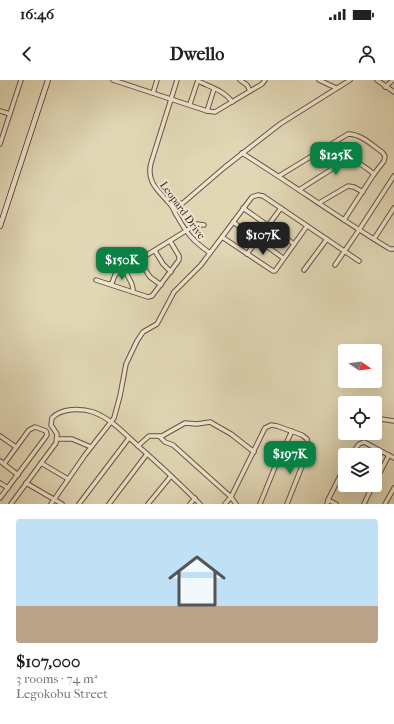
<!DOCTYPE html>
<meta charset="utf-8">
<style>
:root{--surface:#fff;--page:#f6f6f6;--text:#202124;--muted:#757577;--line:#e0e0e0;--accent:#0b8043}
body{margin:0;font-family:"IM FELL French Canon",serif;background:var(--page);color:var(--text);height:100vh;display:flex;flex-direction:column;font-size:15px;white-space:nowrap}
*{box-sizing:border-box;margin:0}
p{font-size:13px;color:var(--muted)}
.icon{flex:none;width:22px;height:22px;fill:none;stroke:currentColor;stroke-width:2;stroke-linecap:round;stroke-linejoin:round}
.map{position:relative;height:424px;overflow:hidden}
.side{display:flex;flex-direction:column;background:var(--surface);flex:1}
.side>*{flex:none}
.needle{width:26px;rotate:103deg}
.fabs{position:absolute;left:338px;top:264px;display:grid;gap:8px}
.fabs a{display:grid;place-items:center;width:44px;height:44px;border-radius:4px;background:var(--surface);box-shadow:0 4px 16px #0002;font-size:20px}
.price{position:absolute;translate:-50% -34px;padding:0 9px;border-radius:8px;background:var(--accent);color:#fff;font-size:13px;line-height:26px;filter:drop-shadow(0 1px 2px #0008)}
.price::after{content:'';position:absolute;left:50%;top:24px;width:12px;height:9px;margin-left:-6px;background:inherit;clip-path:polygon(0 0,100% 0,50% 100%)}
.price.current{background:#222;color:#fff}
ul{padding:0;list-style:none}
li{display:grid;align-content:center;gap:8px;height:212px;padding:0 16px}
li+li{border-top:1px solid var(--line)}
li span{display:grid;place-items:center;height:124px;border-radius:4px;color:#555}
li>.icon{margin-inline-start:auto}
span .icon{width:72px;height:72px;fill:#fffc;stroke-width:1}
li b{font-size:17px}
.status{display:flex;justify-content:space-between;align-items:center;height:28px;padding:0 20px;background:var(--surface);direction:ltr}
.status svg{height:11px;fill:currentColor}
header{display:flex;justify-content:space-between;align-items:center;height:52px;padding:0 16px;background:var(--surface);font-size:18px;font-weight:700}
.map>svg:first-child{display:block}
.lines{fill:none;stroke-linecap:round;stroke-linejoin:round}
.street-casing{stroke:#6a5241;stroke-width:5.5}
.secondary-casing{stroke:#42261a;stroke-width:6}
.street{stroke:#ece5cf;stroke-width:3.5}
.secondary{stroke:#ece5cf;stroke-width:4.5}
.labels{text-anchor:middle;stroke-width:4;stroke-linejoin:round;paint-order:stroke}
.street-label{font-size:11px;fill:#42261a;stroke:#ece5cf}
</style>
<div class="status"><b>16:46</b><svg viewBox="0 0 49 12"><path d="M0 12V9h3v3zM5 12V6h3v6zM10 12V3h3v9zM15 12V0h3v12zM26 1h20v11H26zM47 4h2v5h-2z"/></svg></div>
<header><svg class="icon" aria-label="back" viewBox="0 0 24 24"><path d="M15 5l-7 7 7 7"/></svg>Dwello<svg class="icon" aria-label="person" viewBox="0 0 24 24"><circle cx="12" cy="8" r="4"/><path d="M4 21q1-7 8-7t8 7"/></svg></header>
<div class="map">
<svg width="394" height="424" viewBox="0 0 394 424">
<rect width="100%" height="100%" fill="#e1d7b5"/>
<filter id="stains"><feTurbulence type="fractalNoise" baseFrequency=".005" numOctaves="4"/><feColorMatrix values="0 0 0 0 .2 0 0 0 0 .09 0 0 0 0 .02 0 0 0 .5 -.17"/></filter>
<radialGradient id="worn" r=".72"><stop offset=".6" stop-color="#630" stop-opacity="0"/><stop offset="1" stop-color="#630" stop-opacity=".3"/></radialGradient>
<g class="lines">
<defs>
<g id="street">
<polyline points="113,0 207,31 215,32 262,4 265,0"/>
<path d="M177 0 151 83C146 102 158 110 169 123 173 126 174 132 177 136 187 154 193 161 210 173"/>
<polyline points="240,0 247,5 250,11"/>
<polyline points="319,0 336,8"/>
<polyline points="377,0 394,12"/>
<path d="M198 1C210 7 225 11 232 22"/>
<polyline points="385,7 393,0"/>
<polyline points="153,13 157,0"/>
<polyline points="190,24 198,0"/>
<polyline points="0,31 10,34"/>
<polyline points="207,31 214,9"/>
<polyline points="0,64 21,0"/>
<path d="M242 73C292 104 340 139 390 169H394"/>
<path d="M279 96 348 54C361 54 372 65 382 72L385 76 384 81 374 94 344 140"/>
<path d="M299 110 343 82C356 77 364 87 374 94"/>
<polyline points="170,123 174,125 183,123 225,87 280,44 350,0"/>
<polyline points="319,123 348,106 354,107 363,112"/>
<polyline points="243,128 294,164"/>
<polyline points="233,142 283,178"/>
<polyline points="222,157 273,191 275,191 307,146"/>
<polyline points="374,159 394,128"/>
<polyline points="155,171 163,184 171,192"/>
<polyline points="247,174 281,128"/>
<polyline points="139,180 150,197 161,205"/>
<polyline points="335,185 359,150 394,96"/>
<path d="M125 189C127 198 134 202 133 212"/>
<polyline points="304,190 327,159"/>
<polyline points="96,200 148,217 152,216 179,180 179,176 170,161"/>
<polyline points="110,204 112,203 115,195 121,191 197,144 204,145"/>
<polyline points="375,341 381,339 394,341"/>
<polyline points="0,356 16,367"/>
<polyline points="160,357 165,362 173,365 231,417 265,348 271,345 277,346 302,355 307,359 308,371 287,424"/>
<polyline points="57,359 72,359 91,367"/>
<polyline points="138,366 149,356 162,356 185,343 197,344 210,342 231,354 254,372"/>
<polyline points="351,375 359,364 364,362 394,378"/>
<polyline points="0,381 18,395"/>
<polyline points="41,383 68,399"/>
<polyline points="375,402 389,375"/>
<polyline points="0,403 8,408"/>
<polyline points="26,403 62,424"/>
<polyline points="0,418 45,358 47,355 46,351 35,347 29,350 4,384"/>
<polyline points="328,420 345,386"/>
<path d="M11 424 56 363 57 354 51 345 52 338C61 328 81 328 93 332 110 338 124 353 137 365 159 384 180 404 200 424"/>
<polyline points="51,424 85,375 114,338 120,316 126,284 137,261 143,252 157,244 174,212 201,185 252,117 258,115 263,116 359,181"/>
<polyline points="79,424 129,358"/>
<polyline points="109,424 147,374"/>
<polyline points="148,424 171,396"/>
<polyline points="190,424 195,418"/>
<polyline points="225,424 231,417 236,424"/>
<polyline points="260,424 277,382 292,351"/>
<polyline points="327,424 328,420 336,424"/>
<polyline points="364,424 373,405"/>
<polyline points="385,424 394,408"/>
</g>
<polyline id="secondary" points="0,146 48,0"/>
</defs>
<!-- street casing -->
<use href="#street" class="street-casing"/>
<!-- secondary casing -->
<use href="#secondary" class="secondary-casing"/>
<!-- street -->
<use href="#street" class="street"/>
<!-- secondary -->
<use href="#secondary" class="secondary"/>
</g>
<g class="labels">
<!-- street labels -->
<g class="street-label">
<text transform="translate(183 130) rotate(54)" y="4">Leopard Drive</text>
</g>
</g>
<rect width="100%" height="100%" filter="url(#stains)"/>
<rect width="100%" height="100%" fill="url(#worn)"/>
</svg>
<div class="fabs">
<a><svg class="needle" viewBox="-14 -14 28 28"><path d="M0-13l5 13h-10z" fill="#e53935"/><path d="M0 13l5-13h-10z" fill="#757577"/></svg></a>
<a><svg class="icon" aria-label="locate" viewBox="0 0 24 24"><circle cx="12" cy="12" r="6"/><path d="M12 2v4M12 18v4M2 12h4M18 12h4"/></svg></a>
<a><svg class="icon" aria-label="layers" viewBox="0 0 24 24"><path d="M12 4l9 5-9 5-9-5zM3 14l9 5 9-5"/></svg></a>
</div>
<b class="price" style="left:336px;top:96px">$125K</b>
<b class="price current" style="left:263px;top:176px">$107K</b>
<b class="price" style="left:122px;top:201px">$150K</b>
<b class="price" style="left:290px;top:395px">$197K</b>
</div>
<section class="side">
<ul>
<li><span style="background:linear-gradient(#bfe0f5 70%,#b9a48a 0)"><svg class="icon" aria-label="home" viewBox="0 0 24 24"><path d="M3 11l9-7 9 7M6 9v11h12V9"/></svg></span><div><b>$107,000</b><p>3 rooms · 74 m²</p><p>Legokobu Street</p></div></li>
</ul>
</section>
